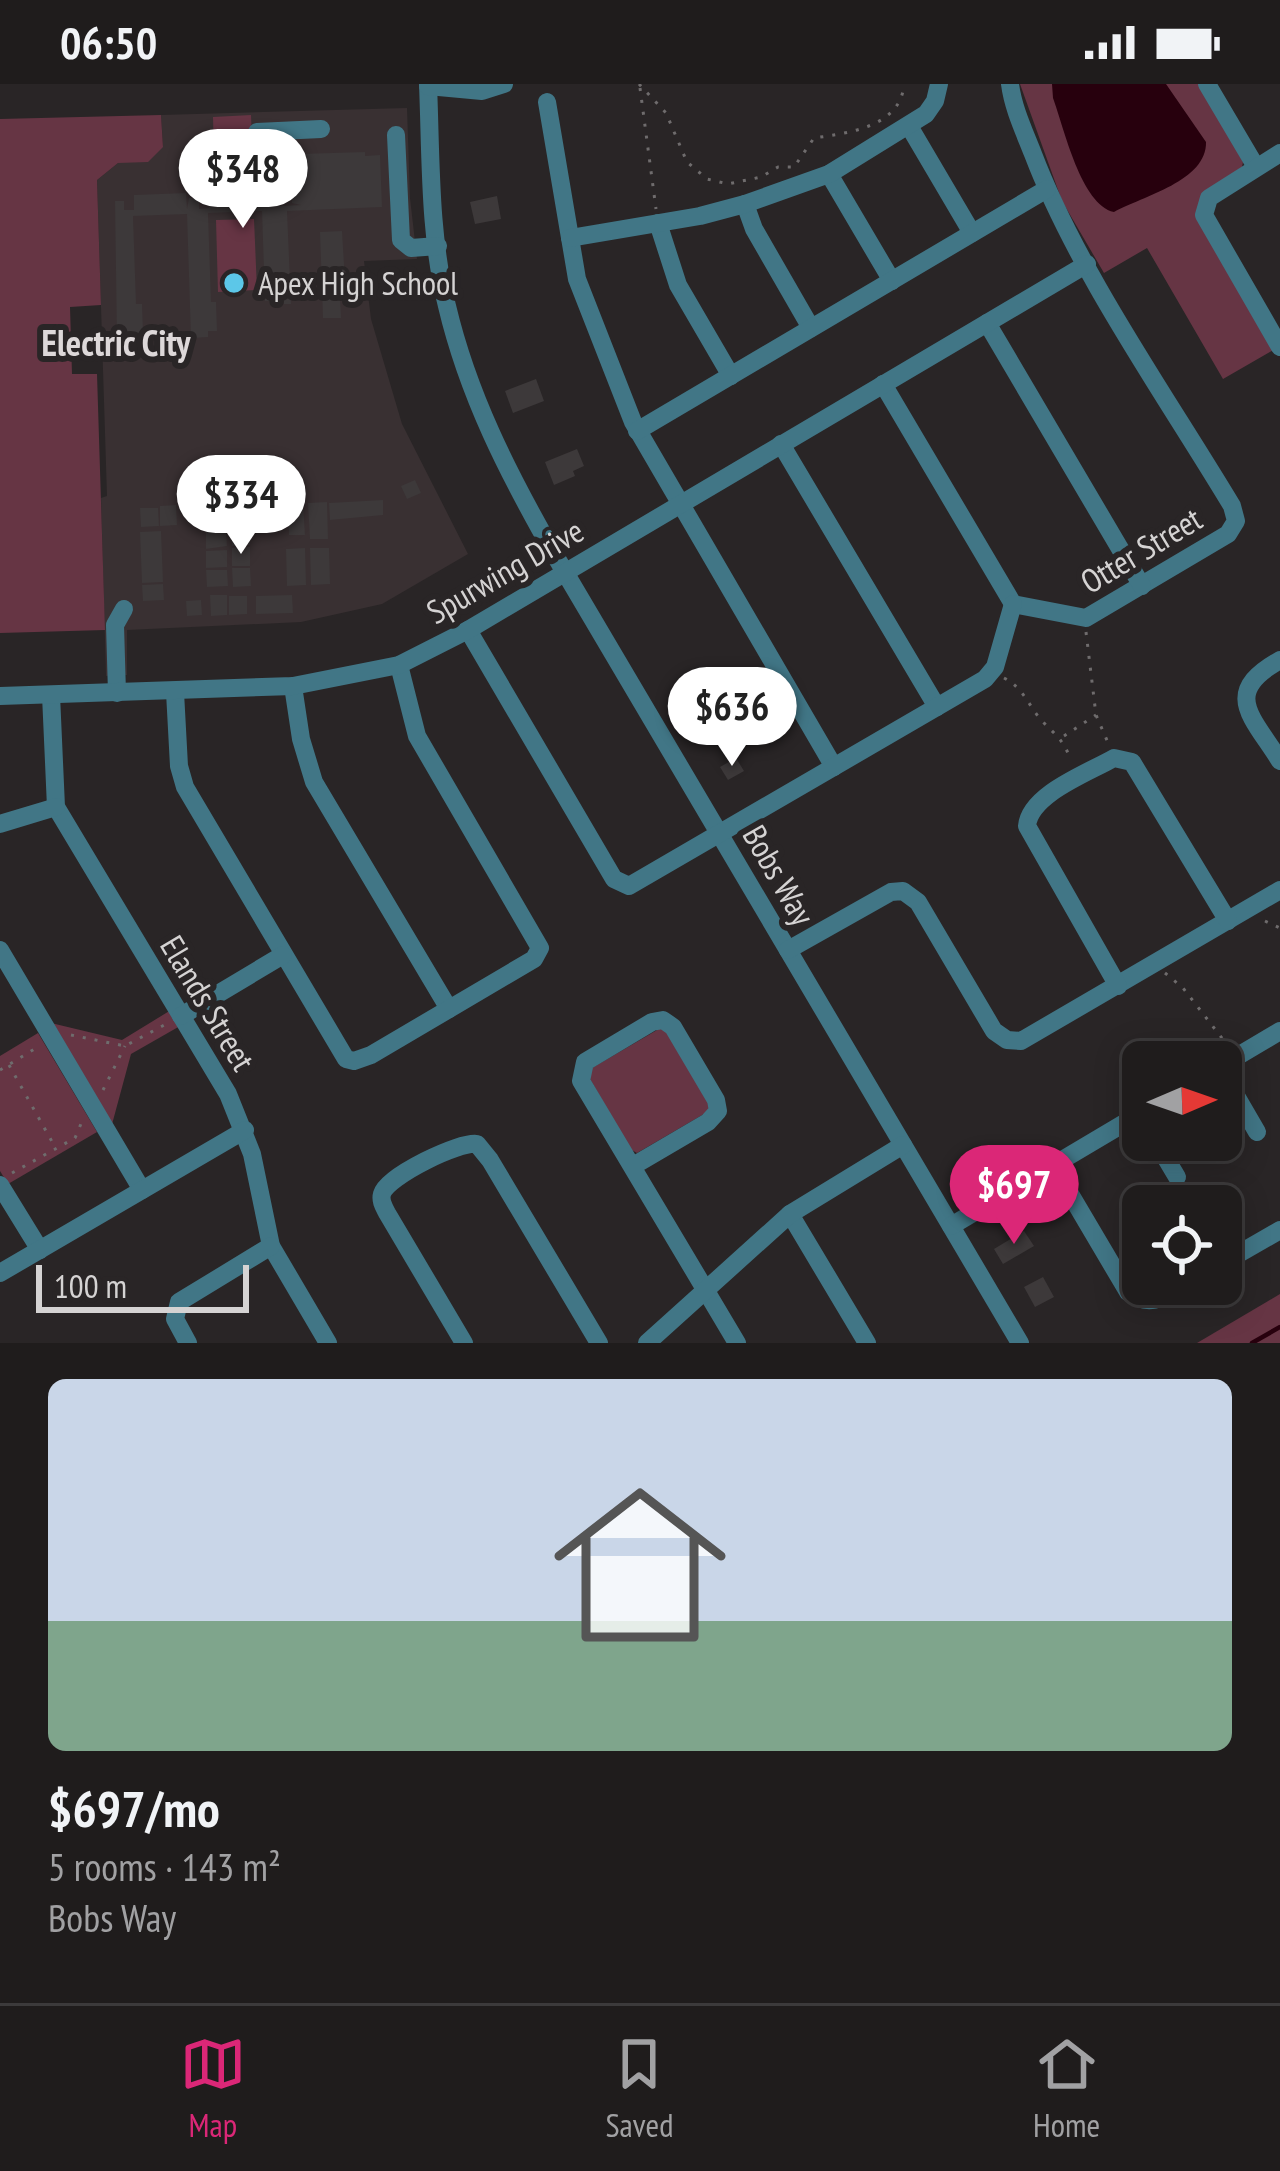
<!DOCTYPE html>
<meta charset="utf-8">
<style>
:root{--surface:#1f1c1c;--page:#2c2929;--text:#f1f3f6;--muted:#a1a1a3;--line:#3c3a3b;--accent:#db2777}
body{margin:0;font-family:"PT Sans Narrow",sans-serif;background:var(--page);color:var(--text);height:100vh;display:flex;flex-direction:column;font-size:45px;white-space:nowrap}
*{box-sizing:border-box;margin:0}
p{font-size:39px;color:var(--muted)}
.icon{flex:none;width:66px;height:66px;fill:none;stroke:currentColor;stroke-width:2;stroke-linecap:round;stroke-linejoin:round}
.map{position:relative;height:1259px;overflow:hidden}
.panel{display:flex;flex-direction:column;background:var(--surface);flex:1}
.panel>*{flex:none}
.needle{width:78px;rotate:88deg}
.tools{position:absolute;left:1122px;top:957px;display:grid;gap:24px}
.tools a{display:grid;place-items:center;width:120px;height:120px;border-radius:18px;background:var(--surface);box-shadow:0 6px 30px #0003,0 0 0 3px var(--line);font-size:60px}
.scale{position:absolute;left:36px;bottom:30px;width:213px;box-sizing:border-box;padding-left:12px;border:6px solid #d5d3d3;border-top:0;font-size:33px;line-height:42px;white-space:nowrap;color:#d5d3d3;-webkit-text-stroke:9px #292526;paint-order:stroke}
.price{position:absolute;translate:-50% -102px;padding:0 27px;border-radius:42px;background:#fff;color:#222;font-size:39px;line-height:78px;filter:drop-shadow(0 3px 6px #0008)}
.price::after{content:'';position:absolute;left:50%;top:72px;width:36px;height:27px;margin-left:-18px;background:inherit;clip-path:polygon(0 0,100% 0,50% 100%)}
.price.on{background:var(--accent);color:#fff}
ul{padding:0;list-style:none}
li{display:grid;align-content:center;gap:24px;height:636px;padding:0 48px}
li span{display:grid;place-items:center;height:372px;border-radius:18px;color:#555}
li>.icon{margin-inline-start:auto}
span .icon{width:216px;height:216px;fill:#fffc;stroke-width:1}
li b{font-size:51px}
.status{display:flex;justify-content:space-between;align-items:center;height:84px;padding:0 60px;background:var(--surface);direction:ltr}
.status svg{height:33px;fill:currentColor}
.dock{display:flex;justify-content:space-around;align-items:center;height:168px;border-top:3px solid var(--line);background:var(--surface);font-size:33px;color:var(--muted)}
.dock a{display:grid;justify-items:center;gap:6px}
.dock .on{color:var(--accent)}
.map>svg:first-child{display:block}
.built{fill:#393032}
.green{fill:#663544}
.water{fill:#27000d}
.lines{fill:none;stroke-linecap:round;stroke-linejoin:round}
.stream{stroke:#27000d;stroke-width:4.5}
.building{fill:#3d393a}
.path{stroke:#6f6c6d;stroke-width:3;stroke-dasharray:3 9;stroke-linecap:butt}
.minor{stroke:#417686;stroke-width:18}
.poi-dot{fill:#5cc7e8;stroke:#292526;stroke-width:4.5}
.labels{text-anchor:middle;stroke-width:12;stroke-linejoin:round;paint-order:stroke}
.poi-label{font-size:33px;fill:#d5d3d3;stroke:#292526;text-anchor:start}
.street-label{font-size:33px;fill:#d5d3d3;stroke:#292526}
.neighbourhood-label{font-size:36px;font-weight:bold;fill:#ddd8d9;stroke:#292526}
</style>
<div class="status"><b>06:50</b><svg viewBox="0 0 49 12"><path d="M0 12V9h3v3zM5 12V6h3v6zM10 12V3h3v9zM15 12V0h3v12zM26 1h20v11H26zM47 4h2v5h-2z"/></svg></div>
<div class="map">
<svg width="1280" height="1259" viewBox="0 0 1280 1259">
<rect width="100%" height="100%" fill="#292526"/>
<!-- built -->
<polygon class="built" points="407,24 410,114 417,175 364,177 371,235 402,340 468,470 382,520 301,538 127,546 127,591 106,592 101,414 107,412 97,96 118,79 163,62 161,31"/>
<!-- green -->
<g class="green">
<polygon points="1020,0 1201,0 1243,78 1242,83 1202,112 1275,265 1223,295 1147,164 1104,189 1062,117"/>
<polygon points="161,31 163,63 148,78 118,79 97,96 101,221 70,223 72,290 97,290 105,546 0,549 0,35"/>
<polygon points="251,31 254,105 215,107 213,33"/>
<polygon points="254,135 257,206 218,208 216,136"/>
<polygon points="171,926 180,942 131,970 111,1044 51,939 122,956"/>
<polygon points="664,942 710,1022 709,1027 637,1069 630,1065 590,995 592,984"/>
<polygon points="38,949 97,1048 8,1100 0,1087 0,972"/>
<polygon points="1280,1210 1280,1259 1197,1259"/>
</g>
<!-- water -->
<path class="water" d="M1052 0H1166L1206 58C1207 97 1143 112 1114 128 1081 121 1064 44 1053 14Z"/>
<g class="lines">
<!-- stream -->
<polyline class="stream" points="1252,1259 1280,1243"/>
</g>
<!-- building -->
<g class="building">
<polygon points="365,68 365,72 380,71 382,123 287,127 291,220 284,220 284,216 265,217 262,127 208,129 211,218 216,218 217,247 208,247 208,253 191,254 187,130 133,132 136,220 142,220 143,249 133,249 133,256 117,256 115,117 124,117 124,126 134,126 134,111 186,109 187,125 189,114 199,114 199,125 209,124 208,109 262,107 262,123 301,121 292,119 290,75 299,75 299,70"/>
<polygon points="187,93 204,93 205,110 188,111"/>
<polygon points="497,112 501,135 475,140 470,118"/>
<polygon points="342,147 346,214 340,214 341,234 323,234 320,148"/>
<polygon points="536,295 544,317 513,329 505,307"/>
<polygon points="577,365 584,382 573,387 575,392 554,401 545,378"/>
<polygon points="415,396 421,409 407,415 401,402"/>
<polygon points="383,416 383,431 330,436 329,419"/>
<polygon points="327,418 328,455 310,455 308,419"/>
<polygon points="208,419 224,419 225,440 209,441"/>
<polygon points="283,419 284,438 265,438 265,420"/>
<polygon points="288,419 303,419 305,451 289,451"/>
<polygon points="204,420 204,443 196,444 196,421"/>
<polygon points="263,420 263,438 227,440 227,421"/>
<polygon points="176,421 177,441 160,442 160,422"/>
<polygon points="140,424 158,424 159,442 141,443"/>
<polygon points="231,443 250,443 250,461 232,462"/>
<polygon points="161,447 163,498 142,499 140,448"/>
<polygon points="226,447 227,462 206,465 206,448"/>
<polygon points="250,463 250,482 232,482 232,464"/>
<polygon points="305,464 306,501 287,502 286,465"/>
<polygon points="310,464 329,464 330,500 311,501"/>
<polygon points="227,466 227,483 206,484 206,467"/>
<polygon points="232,484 250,484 251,502 233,503"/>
<polygon points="206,486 227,486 228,502 207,503"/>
<polygon points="163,500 164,516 143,517 142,501"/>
<polygon points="210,511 227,511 227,531 211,532"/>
<polygon points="292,511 293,529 256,530 256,512"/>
<polygon points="229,512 247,512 247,530 229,531"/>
<polygon points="201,516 202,531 187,532 186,517"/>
<polygon points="722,615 729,627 691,648 684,637"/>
<polygon points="736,674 744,687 728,696 720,683"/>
<polygon points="1024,1147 1034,1162 1003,1180 994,1165"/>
<polygon points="1043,1193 1054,1213 1035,1223 1024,1203"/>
</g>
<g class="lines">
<!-- path -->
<g class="path">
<path d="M639 0 666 29 687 78 707 95 728 100 761 93 778 83H794L814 54C848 49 901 43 904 0"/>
<polyline points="640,4 656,125"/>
<polyline points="1086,548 1096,631 1109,661"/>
<path d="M1004 594C1025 605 1028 622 1043 638 1058 653 1064 657 1071 677"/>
<polyline points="1064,652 1096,631"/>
<polyline points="1265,837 1280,844"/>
<polyline points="1165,889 1183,904 1225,958"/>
<polyline points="71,951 125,962 168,939"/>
<polyline points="9,981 55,1063"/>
<polyline points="0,986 36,964"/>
<polyline points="103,1006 125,962"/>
<polyline points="12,1089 75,1054 83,1035"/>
</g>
<!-- minor -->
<g class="minor">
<path d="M428 0C431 73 429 151 447 222 468 311 508 389 553 468L1020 1259"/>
<path d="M1010 0C1013 24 1024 47 1033 70 1078 188 1166 312 1232 422L1236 437 1228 450 1086 534 1013 520"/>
<polyline points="1207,0 1256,83"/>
<polyline points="428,2 482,7 504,0"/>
<polyline points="547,18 577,195 633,338 834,683"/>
<polyline points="909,42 972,149"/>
<polyline points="257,48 321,45"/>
<polyline points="396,51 401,156 411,164 438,162"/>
<polyline points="1280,69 1209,114 1204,131 1280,263"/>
<polyline points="829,90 892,197"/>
<polyline points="745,120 754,145 811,244"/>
<polyline points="658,139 678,201 731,292"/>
<polyline points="570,154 700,132 745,120 829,90 926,30 935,17 939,0"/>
<polyline points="987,239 1142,502"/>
<polyline points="883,300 1013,520"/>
<polyline points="637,347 1047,105"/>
<polyline points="781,360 937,623"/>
<polyline points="468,546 614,795 629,802 985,595 995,583 1013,520"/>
<path d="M1280 576C1221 609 1252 632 1280 677"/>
<polyline points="293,602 301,655 314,698 449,925"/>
<polyline points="175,608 179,682 185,703 346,975 354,977 371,971 534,875 540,864 417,652 399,581"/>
<polyline points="117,609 115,541 124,525"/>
<polyline points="51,611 56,723 228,1010 252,1070 271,1162 328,1259"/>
<polyline points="0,612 293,602 399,581 468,546 1087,180"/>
<polyline points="0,740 56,723"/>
<polyline points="0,866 142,1106"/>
<polyline points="788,866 891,808 903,807 918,818 994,947 1007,956 1021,957 1280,806"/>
<path d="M1118 902 1027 742C1030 710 1088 689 1114 674L1132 678 1228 837"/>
<polyline points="181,932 283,871"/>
<polyline points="1221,982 1280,947"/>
<polyline points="1221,986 1257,1048"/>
<polyline points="1155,1056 1177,1093"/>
<path d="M1053 1081 1128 1208C1150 1225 1166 1212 1187 1200"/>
<polyline points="633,1082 708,1038 718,1027 716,1016 673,943 663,936 652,938 585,978 581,997 737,1259"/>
<polyline points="0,1101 40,1166"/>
<polyline points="790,1130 867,1259"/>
<polyline points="951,1142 1143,1028"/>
<polyline points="1221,1180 1280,1146"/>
<polyline points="0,1189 245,1046"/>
<polyline points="188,1259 175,1235 179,1218 271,1162"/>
<path d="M464 1259 387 1129C384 1123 380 1117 382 1110 387 1092 460 1057 477 1060L490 1076 599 1259"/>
<polyline points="647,1259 790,1130 903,1061"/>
</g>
</g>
<!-- markers -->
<circle class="poi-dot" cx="234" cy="199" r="12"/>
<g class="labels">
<!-- poi labels -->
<g class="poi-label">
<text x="258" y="211">Apex High School</text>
</g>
<!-- street labels -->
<g class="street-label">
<text transform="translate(1141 466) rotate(-31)" y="12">Otter Street</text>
<text transform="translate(505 487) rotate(-30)" y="12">Spurwing Drive</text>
<text transform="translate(779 791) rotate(60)" y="12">Bobs Way</text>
<text transform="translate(208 919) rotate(59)" y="12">Elands Street</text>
</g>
<!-- neighbourhood labels -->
<g class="neighbourhood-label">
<text x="116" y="272">Electric City</text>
</g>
</g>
</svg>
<div class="tools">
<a><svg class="needle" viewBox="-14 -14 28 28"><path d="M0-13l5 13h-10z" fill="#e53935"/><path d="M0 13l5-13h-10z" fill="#a1a1a3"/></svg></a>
<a><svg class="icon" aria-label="locate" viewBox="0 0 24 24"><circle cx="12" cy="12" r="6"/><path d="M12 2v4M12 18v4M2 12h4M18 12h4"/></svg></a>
</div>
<div class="scale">100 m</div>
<b class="price" style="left:243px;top:147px">$348</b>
<b class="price" style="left:241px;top:473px">$334</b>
<b class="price" style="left:732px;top:685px">$636</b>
<b class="price on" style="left:1014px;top:1163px">$697</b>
</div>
<section class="panel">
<ul>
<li><span style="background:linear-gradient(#c9d6e8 65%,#7fa58c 0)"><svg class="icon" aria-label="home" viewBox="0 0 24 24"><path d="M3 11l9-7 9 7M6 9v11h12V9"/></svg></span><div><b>$697/mo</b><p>5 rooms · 143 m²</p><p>Bobs Way</p></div></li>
</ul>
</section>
<nav class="dock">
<a class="on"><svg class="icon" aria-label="map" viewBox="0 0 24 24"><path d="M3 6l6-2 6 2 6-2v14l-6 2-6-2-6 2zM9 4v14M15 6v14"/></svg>Map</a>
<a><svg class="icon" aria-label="saved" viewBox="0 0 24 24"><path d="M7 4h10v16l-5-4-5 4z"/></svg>Saved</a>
<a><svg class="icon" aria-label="home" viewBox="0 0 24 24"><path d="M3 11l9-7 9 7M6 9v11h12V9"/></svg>Home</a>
</nav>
